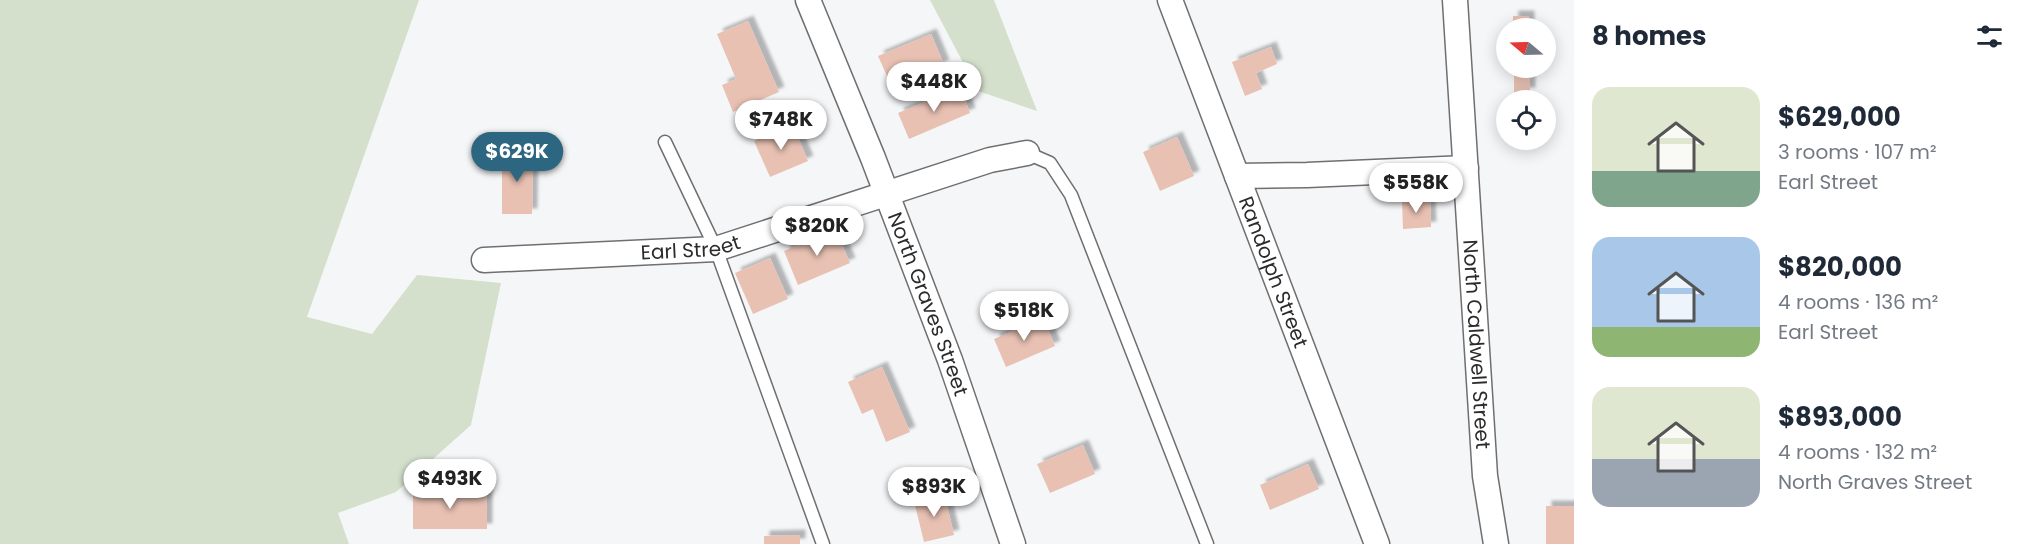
<!DOCTYPE html>
<meta charset="utf-8">
<style>
:root{--surface:#fff;--page:#f6f6f7;--text:#1f2937;--muted:#747a83;--accent:#2d6680}
body{margin:0;font-family:Poppins,sans-serif;background:var(--page);color:var(--text);height:100vh;display:flex;flex-direction:column;font-size:22px;white-space:nowrap}
*{box-sizing:border-box;margin:0}
p{font-size:20px;color:var(--muted)}
.icon{flex:none;width:33px;height:33px;fill:none;stroke:currentColor;stroke-width:2;stroke-linecap:round;stroke-linejoin:round}
.map{position:relative;flex:1;overflow:hidden}
.sheet{display:flex;flex-direction:column;background:var(--surface);width:450px}
.sheet>*{flex:none}
.needle{width:39px;rotate:289deg}
.controls{position:absolute;left:1496px;top:18px;display:grid;gap:12px}
.controls a{display:grid;place-items:center;width:60px;height:60px;border-radius:50%;background:var(--surface);box-shadow:0 3px 15px #0003;font-size:30px}
.price{position:absolute;translate:-50% -51px;padding:0 14px;border-radius:21px;background:#fff;color:#222;font-size:20px;line-height:39px;filter:drop-shadow(0 2px 3px #0008)}
.price::after{content:'';position:absolute;left:50%;top:36px;width:18px;height:14px;margin-left:-9px;background:inherit;clip-path:polygon(0 0,100% 0,50% 100%)}
.price.current{background:var(--accent);color:#fff}
ul{padding:0;list-style:none}
li{display:flex;align-items:center;gap:18px;height:150px;padding:0 18px}
li span{display:grid;place-items:center;flex:none;width:168px;height:120px;border-radius:18px;color:#555}
li>.icon{margin-inline-start:auto}
span .icon{width:72px;height:72px;fill:#fffc;stroke-width:1}
li b{font-size:26px}
h2{display:flex;justify-content:space-between;align-items:center;height:72px;padding:0 18px;font-size:26px}
main{display:flex;flex:1;min-height:0}
.map>svg:first-child{display:block}
.green{fill:#d4e0cb}
.building{fill:#e8c1b3;filter:url(#shadow)}
.lines{fill:none;stroke-linecap:round;stroke-linejoin:round}
.lane-casing{stroke:#6f6f71;stroke-width:15}
.street-casing{stroke:#6f6f71;stroke-width:27}
.lane{stroke:#fff;stroke-width:12}
.street{stroke:#fff;stroke-width:24}
.labels{text-anchor:middle;stroke-width:4.5;stroke-linejoin:round;paint-order:stroke}
.street-label{font-size:20px;fill:#2b2b2c;stroke:#fff}
</style>
<main>
<div class="map">
<svg width="1574" height="544" viewBox="0 0 1574 544">
<defs>
<filter id="shadow"><feDropShadow dx="5.5" dy="-5.5" stdDeviation="1.5" flood-color="#0004"/></filter>
</defs>
<rect width="100%" height="100%" fill="#f5f6f8"/>
<!-- green -->
<g class="green">
<polygon points="0,0 419,0 307,317 372,334 417,275 501,283 471,425 396,492 338,513 349,544 0,544"/>
<polygon points="930,0 994,0 1037,111 978,91"/>
</g>
<!-- building -->
<g class="building">
<rect x="1513" y="16" width="16" height="12"/>
<polygon points="748,21 779,92 733,112 722,85 736,79 717,34"/>
<polygon points="931,34 944,65 892,87 878,56"/>
<polygon points="1271,47 1277,64 1256,73 1262,89 1245,96 1232,62"/>
<rect x="1514" y="68" width="16" height="25"/>
<polygon points="960,87 970,113 909,139 898,113"/>
<polygon points="792,124 808,161 770,177 754,141"/>
<polygon points="1177,137 1194,176 1160,191 1143,152"/>
<polygon points="502,152 533,152 532,214 502,214"/>
<polygon points="1430,200 1431,227 1403,229 1402,201"/>
<polygon points="835,229 850,263 798,285 784,251"/>
<polygon points="770,258 788,299 753,314 735,273"/>
<polygon points="1043,318 1055,346 1006,367 994,339"/>
<polygon points="882,367 910,432 886,442 873,409 862,414 848,382"/>
<polygon points="1083,445 1095,474 1050,493 1037,464"/>
<polygon points="1308,464 1319,489 1270,510 1260,485"/>
<polygon points="487,491 487,529 413,529 413,492"/>
<polygon points="944,494 954,535 924,542 914,501"/>
<rect x="1546" y="506" width="28" height="38"/>
<polygon points="800,535 800,544 764,544 764,536"/>
</g>
<g class="lines">
<defs>
<g id="lane">
<polyline points="665,142 716,249 823,544"/>
<polyline points="1027,153 1050,163 1071,195 1207,544"/>
</g>
<g id="street">
<path id="s1" d="M808 0 873 158 950 360 1013 544"/>
<path id="s2" d="M1170 0 1377 544"/>
<path id="s3" d="M1455 0 1485 476 1496 544"/>
<polyline points="1237,176 1307,175 1466,168"/>
<path id="s4" d="M484 260 716 249 990 160 1027 153"/>
</g>
</defs>
<!-- lane casing -->
<use href="#lane" class="lane-casing"/>
<!-- street casing -->
<use href="#street" class="street-casing"/>
<!-- lane -->
<use href="#lane" class="lane"/>
<!-- street -->
<use href="#street" class="street"/>
</g>
<g class="labels">
<!-- street labels -->
<g class="street-label">
<text dy="7" stroke="none"><textPath href="#s4" startOffset="207">Earl Street</textPath></text>
<text dy="7" stroke="none"><textPath href="#s2" startOffset="291">Randolph Street</textPath></text>
<text dy="7" stroke="none"><textPath href="#s1" startOffset="327">North Graves Street</textPath></text>
<text dy="7" stroke="none"><textPath href="#s3" startOffset="345">North Caldwell Street</textPath></text>
</g>
</g>
</svg>
<div class="controls">
<a><svg class="needle" viewBox="-14 -14 28 28"><path d="M0-13l5 13h-10z" fill="#e53935"/><path d="M0 13l5-13h-10z" fill="#747a83"/></svg></a>
<a><svg class="icon" aria-label="locate" viewBox="0 0 24 24"><circle cx="12" cy="12" r="6"/><path d="M12 2v4M12 18v4M2 12h4M18 12h4"/></svg></a>
</div>
<b class="price" style="left:934px;top:113px">$448K</b>
<b class="price" style="left:781px;top:151px">$748K</b>
<b class="price current" style="left:517px;top:183px">$629K</b>
<b class="price" style="left:1416px;top:214px">$558K</b>
<b class="price" style="left:817px;top:257px">$820K</b>
<b class="price" style="left:1024px;top:342px">$518K</b>
<b class="price" style="left:450px;top:510px">$493K</b>
<b class="price" style="left:934px;top:518px">$893K</b>
</div>
<section class="sheet">
<h2>8 homes<svg class="icon" aria-label="filters" viewBox="0 0 24 24"><path d="M4 7h16M4 17h16"/><circle cx="9" cy="7" r="2"/><circle cx="15" cy="17" r="2"/></svg></h2>
<ul>
<li><span style="background:linear-gradient(#dfe7d0 70%,#7fa58c 0)"><svg class="icon" aria-label="home" viewBox="0 0 24 24"><path d="M3 11l9-7 9 7M6 9v11h12V9"/></svg></span><div><b>$629,000</b><p>3 rooms · 107 m²</p><p>Earl Street</p></div></li>
<li><span style="background:linear-gradient(#a9c7e8 75%,#8fb573 0)"><svg class="icon" aria-label="home" viewBox="0 0 24 24"><path d="M3 11l9-7 9 7M6 9v11h12V9"/></svg></span><div><b>$820,000</b><p>4 rooms · 136 m²</p><p>Earl Street</p></div></li>
<li><span style="background:linear-gradient(#dfe7d0 60%,#9aa5b1 0)"><svg class="icon" aria-label="home" viewBox="0 0 24 24"><path d="M3 11l9-7 9 7M6 9v11h12V9"/></svg></span><div><b>$893,000</b><p>4 rooms · 132 m²</p><p>North Graves Street</p></div></li>
</ul>
</section>
</main>
